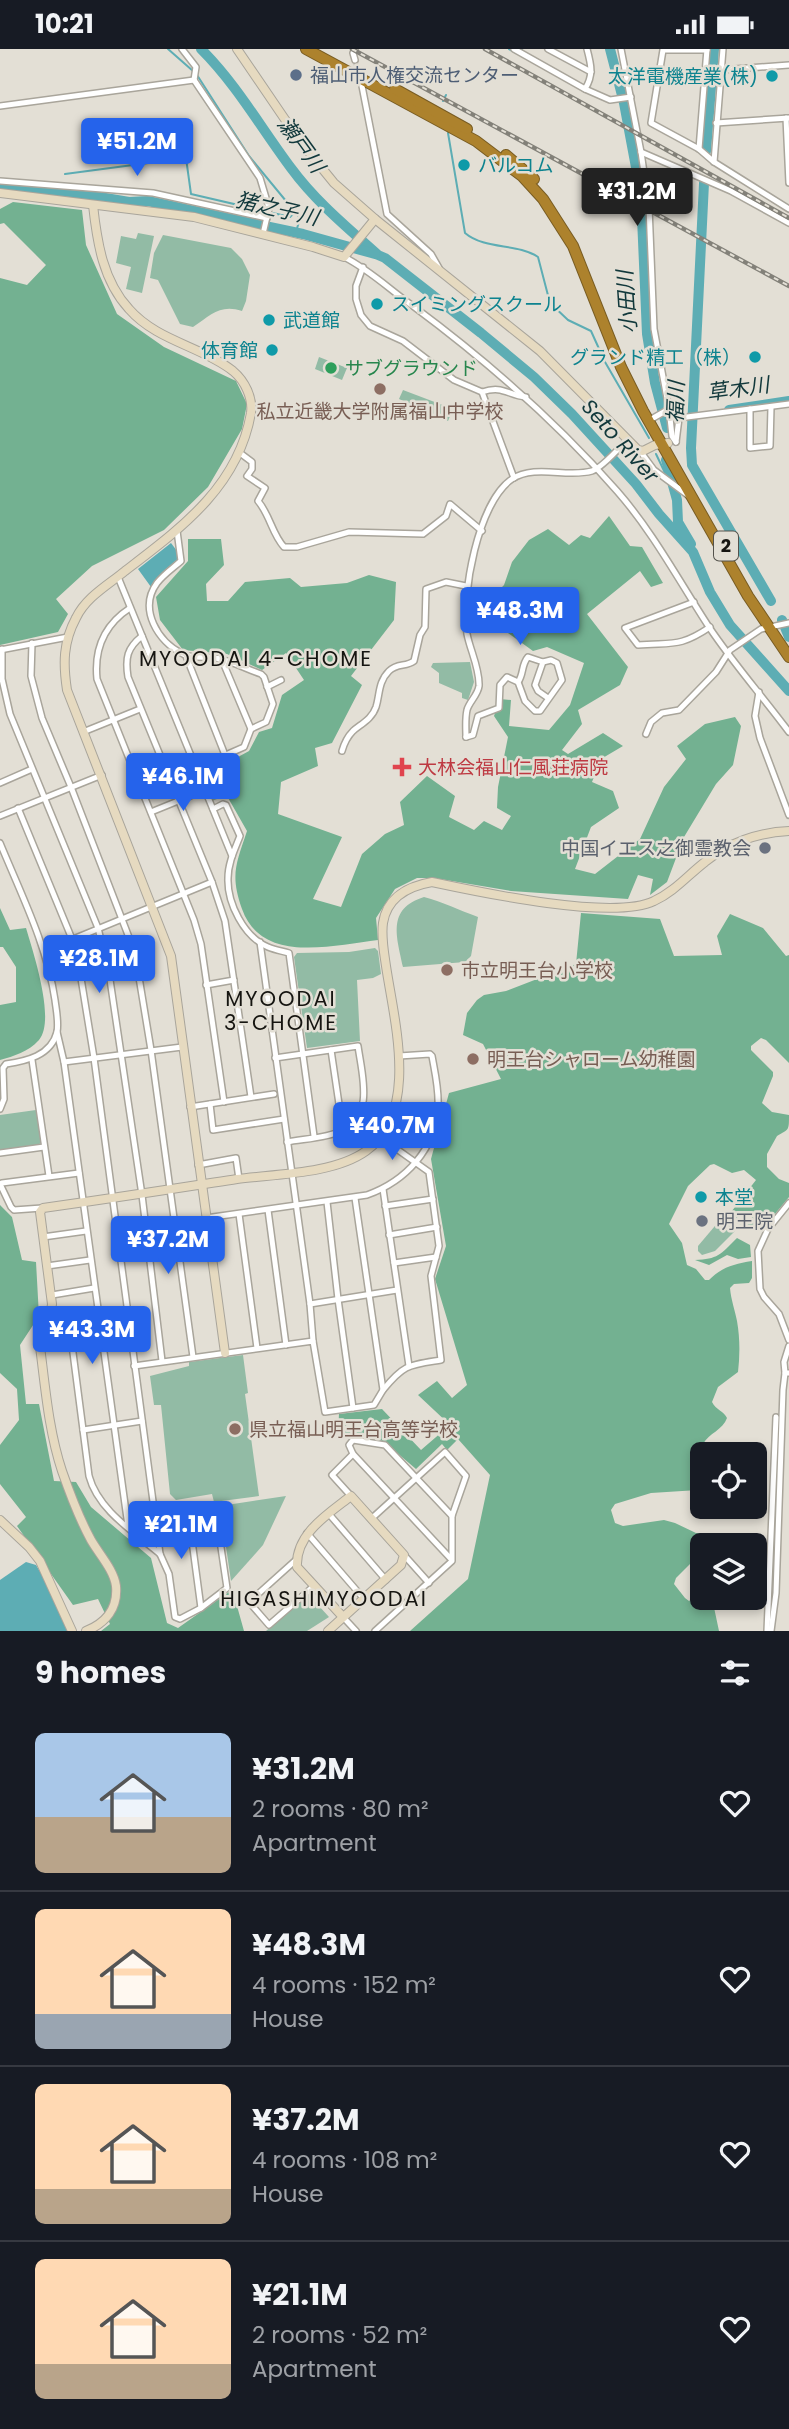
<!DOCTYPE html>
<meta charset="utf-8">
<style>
:root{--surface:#171b24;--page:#20242c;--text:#f1f3f6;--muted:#9ea1a6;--line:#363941;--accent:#2563eb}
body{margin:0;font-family:Poppins,"Noto Sans JP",sans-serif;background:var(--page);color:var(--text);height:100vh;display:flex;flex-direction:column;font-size:26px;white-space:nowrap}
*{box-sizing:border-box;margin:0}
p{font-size:23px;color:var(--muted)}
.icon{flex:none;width:38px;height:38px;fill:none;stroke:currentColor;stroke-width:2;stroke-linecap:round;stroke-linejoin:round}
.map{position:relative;height:1582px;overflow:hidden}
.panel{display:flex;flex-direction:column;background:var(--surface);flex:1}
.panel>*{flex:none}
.fabs{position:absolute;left:690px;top:1393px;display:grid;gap:14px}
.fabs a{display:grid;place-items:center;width:77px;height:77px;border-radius:10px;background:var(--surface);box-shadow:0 4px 10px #0003;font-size:35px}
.price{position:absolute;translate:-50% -60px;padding:0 16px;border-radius:7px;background:var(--accent);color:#fff;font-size:23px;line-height:46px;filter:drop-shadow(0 2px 4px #0008)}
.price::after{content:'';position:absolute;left:50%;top:42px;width:21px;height:16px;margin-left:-10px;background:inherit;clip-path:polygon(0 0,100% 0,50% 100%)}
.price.active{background:#222;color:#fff}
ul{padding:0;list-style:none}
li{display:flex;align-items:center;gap:21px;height:175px;padding:0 35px}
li+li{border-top:2px solid var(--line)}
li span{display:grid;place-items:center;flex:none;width:196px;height:140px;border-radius:10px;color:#555}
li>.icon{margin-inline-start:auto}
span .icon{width:84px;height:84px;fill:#fffc;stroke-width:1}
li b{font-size:30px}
h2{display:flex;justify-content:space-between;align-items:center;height:84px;padding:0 35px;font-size:30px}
.status{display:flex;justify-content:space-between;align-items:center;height:49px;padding:0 35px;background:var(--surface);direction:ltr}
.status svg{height:19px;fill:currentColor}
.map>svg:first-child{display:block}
.green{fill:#92bba5}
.forest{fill:#73b191}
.water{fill:#5dadb4}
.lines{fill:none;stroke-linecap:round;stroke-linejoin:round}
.stream{stroke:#5dadb4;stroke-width:2}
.river{stroke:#5dadb4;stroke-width:10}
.street-tunnel{stroke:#c4c1b8;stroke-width:5;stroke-dasharray:5 2.5;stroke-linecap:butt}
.street-casing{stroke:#a9a59b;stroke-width:8}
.secondary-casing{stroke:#a9a59b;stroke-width:10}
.highway-casing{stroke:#785c23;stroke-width:12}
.street{stroke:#fff;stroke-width:5}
.secondary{stroke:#e6dac0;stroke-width:8}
.highway{stroke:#ad822d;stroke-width:10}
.rail-casing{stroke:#838179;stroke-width:4.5}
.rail{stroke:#e3dfd5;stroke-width:2;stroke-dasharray:5;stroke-linecap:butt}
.service-dot{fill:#5c6f8a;stroke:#e3dfd5;stroke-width:2.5}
.culture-dot{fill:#0f9aa8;stroke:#e3dfd5;stroke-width:2.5}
.leisure-dot{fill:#2e9e5b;stroke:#e3dfd5;stroke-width:2.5}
.education-dot{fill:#8d6e63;stroke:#e3dfd5;stroke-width:2.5}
.health-dot{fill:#e0444e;stroke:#e3dfd5;stroke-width:2.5}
.worship-dot{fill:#6b7280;stroke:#e3dfd5;stroke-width:2.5}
.labels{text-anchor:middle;stroke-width:5;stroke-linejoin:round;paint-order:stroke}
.shield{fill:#e3dfd5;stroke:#54524c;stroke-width:2}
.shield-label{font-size:18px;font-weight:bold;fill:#161511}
.service-label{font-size:19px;fill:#4e5e75;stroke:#e3dfd5;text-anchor:start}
.culture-label{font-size:19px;fill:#0d838f;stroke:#e3dfd5;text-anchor:start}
.leisure-label{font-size:19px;fill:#27864d;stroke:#e3dfd5;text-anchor:start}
.education-label{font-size:19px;fill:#785e54;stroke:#e3dfd5;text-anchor:start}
.health-label{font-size:19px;fill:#be3a42;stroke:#e3dfd5;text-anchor:start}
.worship-label{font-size:19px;fill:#5b616d;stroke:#e3dfd5;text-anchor:end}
.water-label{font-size:21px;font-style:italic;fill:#11383b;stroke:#e3dfd5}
.neighbourhood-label{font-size:21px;letter-spacing:2px;fill:#161511;stroke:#e3dfd5}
</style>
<div class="status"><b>10:21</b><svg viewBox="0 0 49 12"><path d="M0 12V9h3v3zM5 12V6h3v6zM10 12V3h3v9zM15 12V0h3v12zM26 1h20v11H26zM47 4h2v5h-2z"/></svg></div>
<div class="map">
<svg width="789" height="1582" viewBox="0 0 789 1582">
<rect width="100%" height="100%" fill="#e3dfd5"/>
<!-- green -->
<g class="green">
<polygon points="138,184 154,187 142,244 126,240 131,218 116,214 121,187 136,190"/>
<path d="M163 186 231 199 242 210 250 226 246 252 242 262C220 255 211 266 193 278L180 275 158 231 150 229 154 204Z"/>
<polygon points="319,308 347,319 342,331 315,320"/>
<polygon points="403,341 453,360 448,372 399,350"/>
<polygon points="470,613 474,633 468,651 462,649 462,644 439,634 439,624 431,618 433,614"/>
<polygon points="236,705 227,746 212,752 200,722"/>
<path d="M424 848C443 853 459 861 478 868L471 907 465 913 403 918C397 888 386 860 424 848Z"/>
<polygon points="375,899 378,902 381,925 373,929 357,931 360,992 307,999 294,908 297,904 349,903"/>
<polygon points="36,1061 41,1093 38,1097 0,1102 0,1066"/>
<polygon points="720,1171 736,1181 715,1202 702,1206 698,1202 698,1197"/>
<polygon points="243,1306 248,1344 245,1345 259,1447 214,1453 212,1445 176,1451 170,1445 161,1356 154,1356 150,1327 189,1317 189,1313"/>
<polygon points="286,1447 263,1496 231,1532 220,1457"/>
<polygon points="308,1545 329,1568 307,1582 266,1582"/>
</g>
<!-- forest -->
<g class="forest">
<polygon points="13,153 82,161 86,196 117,265 164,298 236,332 247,355 242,380 208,438 164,481 92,517 56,550 68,565 58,583 0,596 0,229 27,236 46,216 4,174 0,175 0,160"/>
<path d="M609 467 630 497 642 498 663 534 651 538 640 522 587 565 628 618 620 636 578 661 582 675 562 701 568 705 603 684 623 697 601 710 592 733 613 742 619 759 591 778 575 820 595 825 640 790 664 738 686 710 677 697 705 675 735 668 741 677 733 716 716 735 684 788 667 833 650 846 653 830 638 826 628 850 511 842 434 829H417L395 840 376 869 378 891C333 896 262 916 242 860 230 826 236 815 247 782L227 747 238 708 249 702 259 683 272 679 282 646 304 631 286 604 262 621 227 605 183 601 160 571 156 548 188 512V490H221L224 516 206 535 207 552H228L245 533 290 529 301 538 347 534 369 526 396 533 394 571 351 627 362 636 332 694 315 699 318 717 281 733 278 765 342 788 313 850 341 858 362 805 385 785 404 776 400 753 427 727 455 747 449 768 474 781 484 772 502 781 511 767 497 759 498 738 508 688 494 667 500 650 511 651 509 677 549 681 570 656 584 614 547 598 533 602 508 584V568L480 561 504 536 512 513 529 491 548 480 569 496 581 486 590 489Z"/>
<path d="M0 859 10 881 26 879C33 903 56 971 39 991 28 1003 14 1007 0 1011V956L16 953V918L3 898H0Z"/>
<path d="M581 864 660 870 674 907 722 906 717 887 730 865 763 879 786 907 789 906V1014L766 991 761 989 751 997V1001L773 1023V1027L762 1054 772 1063 789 1066C789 1082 789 1080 777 1087L767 1105V1118L779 1130 789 1134V1148L765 1177 738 1175 728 1167 756 1131 744 1121 732 1124 714 1115 710 1116 688 1137 669 1175 682 1194 687 1216 696 1220 705 1231H709C722 1218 734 1215 752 1212V1229L749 1234 734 1235 730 1239C731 1251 735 1261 737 1272 740 1289 740 1306 738 1323L718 1338 712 1353C716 1361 724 1362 727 1369 723 1381 709 1384 703 1395L702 1438 698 1441 651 1444 615 1455 611 1461 615 1474 623 1477 664 1471 675 1474 696 1484H707L711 1491 710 1494 702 1496V1503L676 1529 674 1535 685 1549 689 1552 700 1544 702 1549H712L719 1582H410L468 1530 490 1426 458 1390 447 1401 442 1395 416 1420 383 1392 338 1383 339 1365 382 1360 421 1401 450 1376 418 1346 437 1332 452 1349 467 1336 435 1230 446 1197 431 1110 449 1044 501 1030 483 995 463 986 467 964 477 951 484 946 506 942 576 915Z"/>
<polygon points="0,1156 12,1168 22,1211 36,1213 39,1267 20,1296 26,1355 39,1355 54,1432 76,1433 91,1458 151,1509 167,1574 178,1579 229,1543 237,1557 244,1582 101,1582 110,1575 98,1550 73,1556 17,1477 26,1468 0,1435 0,1396 19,1371 17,1340 0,1324"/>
<path d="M737 1189 750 1196 751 1208 738 1210 727 1206 709 1216 695 1211C718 1210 720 1206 737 1189Z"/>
</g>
<!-- water -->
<g class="water">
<polygon points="171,494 177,502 177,511 156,530 151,538 138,520"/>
<polygon points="26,1513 36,1516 48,1536 68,1582 0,1582 0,1531"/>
</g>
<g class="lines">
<!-- stream -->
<g class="stream">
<polyline points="168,0 193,22"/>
<polyline points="509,0 520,6"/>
<polyline points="522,0 522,1"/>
<polyline points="197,26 249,107 300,169 296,183"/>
<polyline points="443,52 446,46"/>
<path d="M448 84 465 184C485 201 517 194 538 208L550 254 568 271 591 282 605 313 649 389"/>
<polyline points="65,125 186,109 191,145 290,168 294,164"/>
<polyline points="656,405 666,426"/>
<polyline points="670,435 676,447"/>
</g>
<!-- river -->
<g class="river">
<path d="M201 0C237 36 261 79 291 119 316 153 348 179 378 206L385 209 481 284 534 328 572 365 636 435 659 465 693 503 710 543 730 576 789 642"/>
<polyline points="610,0 624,54 641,145 647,285 655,334 667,379"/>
<polyline points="706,102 714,0"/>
<polyline points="704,134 691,399 692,416 771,552"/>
<polyline points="0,138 70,143 129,153 148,152 303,185 375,205"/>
<polyline points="729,361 789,352"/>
<polyline points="666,411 677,451 678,473 691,495"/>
<polyline points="782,571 789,588"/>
</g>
<!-- street-tunnel -->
<polyline class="street-tunnel" points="355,11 359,28"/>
<defs>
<g id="street">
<polyline points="182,0 196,18 194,31"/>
<polyline points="514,0 585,40 610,51 631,48"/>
<polyline points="548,0 591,23"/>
<polyline points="621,0 641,103 649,158 654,280 669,360 648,372"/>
<polyline points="707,1 663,1 651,74 699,100 714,113 789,160"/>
<polyline points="355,11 353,4 355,0"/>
<polyline points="721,21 789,16"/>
<polyline points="194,31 260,129 269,159 263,185"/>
<polyline points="362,37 387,165 431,205 439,219"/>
<path d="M585 40C594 26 591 15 587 0"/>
<polyline points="0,57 194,31"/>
<polyline points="786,69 789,134"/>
<polyline points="716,74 789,69"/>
<polyline points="699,100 707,0"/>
<polyline points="641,103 731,142 789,174"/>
<polyline points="714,113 723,0"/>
<polyline points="0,132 153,144 267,169"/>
<path d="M344 208C370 221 390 241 413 257 487 312 556 372 617 442 653 483 679 532 709 578 733 614 763 648 789 683"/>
<path d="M363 218 356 237V250L361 266 370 277 403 292 454 331 482 343C503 336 507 346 526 348"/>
<polyline points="482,343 514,429"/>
<polyline points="669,360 672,387 676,393"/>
<polyline points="750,360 750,399 770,397 771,358"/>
<polyline points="676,393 679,369 789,355"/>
<polyline points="640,402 654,421 689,447"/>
<path d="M240 404 252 413V420L247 427 265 439 258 452C270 466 272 485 284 498H297L349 483 423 485 446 467 450 455 482 482"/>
<path d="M177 482 181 512C173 519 163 526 157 534 138 560 158 593 183 605 192 610 204 607 215 609 230 611 246 620 261 625L264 628 273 655 266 673 251 680 244 698 196 719"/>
<polyline points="118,528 232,807"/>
<path d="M694 553 625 579 638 596C672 593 679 599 710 578"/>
<path d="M130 559C104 576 94 600 97 630L194 871 201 895 224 1053"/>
<path d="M142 587C127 599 125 609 128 628L212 833 225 872 251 1048"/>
<polyline points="32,594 31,627 42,669 71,738 135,904 151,1001 193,1308"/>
<polyline points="2,600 2,630 10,665 98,879 109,924 142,1146 162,1312"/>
<polyline points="0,601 68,588"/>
<polyline points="186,607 225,706"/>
<polyline points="222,611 251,680"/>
<path d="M518 633C524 625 521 616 528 608L543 613"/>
<polyline points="267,638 281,631"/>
<polyline points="759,643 755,667 760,689 789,766"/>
<polyline points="83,683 140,660"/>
<polyline points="646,685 651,673 662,664 679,661 716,623 730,601 761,580 789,574"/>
<path d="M466 688C466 680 465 670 467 661 469 653 478 646 479 637 480 620 470 601 467 585 461 546 478 453 512 430 535 415 567 429 592 422 602 419 620 398 628 390"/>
<polyline points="466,688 473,686 478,667 499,659 500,636 507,628 518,633 525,652 535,662 540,662 562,631 557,614 551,611 543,613 535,636 538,642 548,649"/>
<path d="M342 702C344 695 347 688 353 682 361 675 372 670 376 658 380 645 378 633 389 622 397 614 406 618 414 612L420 586 425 578 426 540 446 533 466 537"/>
<polyline points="0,734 32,720"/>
<polyline points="18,759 72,890 79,917 94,1009 160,1505 169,1525 175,1568 180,1570 201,1559 227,1539 215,1458 155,1466"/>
<path d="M213 760 223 755 226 756 240 787C235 800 228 814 228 829 227 854 244 888 268 898 275 901 282 902 289 904L314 1087"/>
<polyline points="151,763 205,741"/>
<polyline points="0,767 102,726"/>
<path d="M0 794C21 845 47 896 55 951 56 960 59 973 57 983 51 1007 26 1012 6 1015L3 1019 4 1050 0 1060"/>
<polyline points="260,893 310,1255 313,1292"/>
<polyline points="44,902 212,833"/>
<polyline points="206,936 234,931"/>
<polyline points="57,983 64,1013 128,1477"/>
<polyline points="331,1001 343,1082"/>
<path d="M275 1009 358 997C362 1026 375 1067 341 1082 328 1089 302 1090 287 1093"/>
<polyline points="32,1011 49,1127"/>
<polyline points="64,1013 182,998"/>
<polyline points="210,1055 213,1081 284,1070"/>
<polyline points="190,1058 274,1045"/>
<polyline points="0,1104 44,1098"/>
<polyline points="198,1116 236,1109 239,1130"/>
<polyline points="2,1134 79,1124"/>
<polyline points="0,1135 11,1158 14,1161 42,1159"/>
<polyline points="383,1140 409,1317"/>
<polyline points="327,1153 338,1250 353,1359"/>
<polyline points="789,1154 768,1180 758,1202 760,1240 764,1248 779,1265 789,1291"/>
<polyline points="385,1157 433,1150"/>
<polyline points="268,1161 286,1296"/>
<polyline points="239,1165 257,1299"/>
<path d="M206 1169 367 1146C406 1132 436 1100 438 1057 439 1040 435 1024 432 1007L430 1005 399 1007"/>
<polyline points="389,1186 437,1178"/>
<polyline points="43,1188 86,1182"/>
<polyline points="394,1214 436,1208"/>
<polyline points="47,1217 90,1211"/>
<polyline points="52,1246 94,1239"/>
<polyline points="310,1255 397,1241"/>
<path d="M69 1273 89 1427C98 1461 134 1483 160 1505"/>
<polyline points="49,1276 127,1264"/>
<polyline points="134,1317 313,1292 325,1363 374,1356 383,1341 355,1149"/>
<polyline points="785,1324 784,1313 789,1297"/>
<path d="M383 1341C404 1315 409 1316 441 1311L431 1227 439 1197 429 1123 384 1091"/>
<polyline points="83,1381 142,1372"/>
<polyline points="353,1405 451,1510"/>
<polyline points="351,1447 332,1426 353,1405 349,1396 353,1391 385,1396 452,1467"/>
<polyline points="188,1462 201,1559"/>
<polyline points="329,1465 386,1531"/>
<polyline points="371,1470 445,1403 466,1427 452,1467 452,1512 375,1582"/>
<polyline points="307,1484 364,1550"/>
<polyline points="404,1506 429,1534"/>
<polyline points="297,1510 249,1553 269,1576 314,1537"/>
<polyline points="343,1568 356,1582"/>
<polyline points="767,1582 776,1368"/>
<polyline points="771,1582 776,1544 783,1341 785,1324 789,1324"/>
</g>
<g id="secondary">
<polyline points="237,0 299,91 334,134 375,170 540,302 638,401 643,402 655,396 668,394"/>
<polyline points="0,144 194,168 313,198 344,208 375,170"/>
<path d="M93 156C97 193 103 232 129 260 157 292 201 297 233 322 245 332 253 349 251 364 238 438 181 479 125 522 108 536 86 548 76 569 63 593 63 615 67 641L171 907 225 1304"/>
<polyline points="0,1471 29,1498 40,1512 72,1582"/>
<path d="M86 1582C106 1574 118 1559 116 1537 114 1521 99 1505 91 1491 79 1469 70 1445 62 1422 48 1380 45 1334 39 1290L49 1276 52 1255 40 1163 43 1159C108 1150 172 1140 237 1130 276 1125 334 1125 366 1102 420 1064 394 971 386 917 384 903 381 888 383 874 387 848 409 837 432 833 479 843 613 872 654 852 674 843 688 826 705 813 728 794 759 783 789 782"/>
<path d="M328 1582 401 1516 404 1506 351 1447C328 1465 295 1485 297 1518L343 1568"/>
</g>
<g id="highway">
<polyline points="306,0 476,92 522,127 543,150 573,197 621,318 643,362 748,547 789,608"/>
<polyline points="395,40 467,80"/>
<polyline points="506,106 534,130"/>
</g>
</defs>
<!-- street casing -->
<use href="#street" class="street-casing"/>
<!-- secondary casing -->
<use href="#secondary" class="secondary-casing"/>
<!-- highway casing -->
<use href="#highway" class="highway-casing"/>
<!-- street -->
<use href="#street" class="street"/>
<!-- secondary -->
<use href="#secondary" class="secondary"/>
<!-- highway -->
<use href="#highway" class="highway"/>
<defs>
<g id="rail">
<polyline points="352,0 789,237"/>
<polyline points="485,0 789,169"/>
</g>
</defs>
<!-- rail casing -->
<use href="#rail" class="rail-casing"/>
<!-- rail -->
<use href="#rail" class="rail"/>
</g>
<!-- markers -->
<circle class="service-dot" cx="296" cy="26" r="7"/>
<g class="culture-dot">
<circle cx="772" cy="27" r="7"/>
<circle cx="464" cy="116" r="7"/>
<circle cx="377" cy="255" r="7"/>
<circle cx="269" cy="271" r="7"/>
<circle cx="272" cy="301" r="7"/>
<circle cx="755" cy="308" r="7"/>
<circle cx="701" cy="1148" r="7"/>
</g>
<circle class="leisure-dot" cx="331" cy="319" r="7"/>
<g class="education-dot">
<circle cx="380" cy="340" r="7"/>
<circle cx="447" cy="921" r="7"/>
<circle cx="473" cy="1010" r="7"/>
<circle cx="235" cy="1380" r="7"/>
</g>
<path class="health-dot" d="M398.5 707.5h7v7h7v7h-7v7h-7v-7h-7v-7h7z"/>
<g class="worship-dot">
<circle cx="765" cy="799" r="7"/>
<circle cx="702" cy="1172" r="7"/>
</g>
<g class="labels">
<!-- shield labels -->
<rect class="shield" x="714" y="482.5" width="24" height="29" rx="5"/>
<g class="shield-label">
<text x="726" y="503">2</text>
</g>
<!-- service labels -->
<g class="service-label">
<text x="310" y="33">福山市人権交流センター</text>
</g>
<!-- culture labels -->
<g class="culture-label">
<text x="758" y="34" text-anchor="end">太洋電機産業(株)</text>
<text x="478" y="123">バルコム</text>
<text x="391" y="262">スイミングスクール</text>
<text x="283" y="278">武道館</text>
<text x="258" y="308" text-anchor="end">体育館</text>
<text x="741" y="315" text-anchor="end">グランド精工（株）</text>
<text x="715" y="1155">本堂</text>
</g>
<!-- leisure labels -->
<g class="leisure-label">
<text x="345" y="326">サブグラウンド</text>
</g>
<!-- education labels -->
<g class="education-label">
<text x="380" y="369" text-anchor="middle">私立近畿大学附属福山中学校</text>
<text x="461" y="928">市立明王台小学校</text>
<text x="487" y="1017">明王台シャローム幼稚園</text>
<text x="249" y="1387">県立福山明王台高等学校</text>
</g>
<!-- health labels -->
<g class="health-label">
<text x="418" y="725">大林会福山仁風荘病院</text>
</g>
<!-- worship labels -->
<g class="worship-label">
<text x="751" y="806">中国イエス之御霊教会</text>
<text x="716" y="1179" text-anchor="start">明王院</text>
</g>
<!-- water labels -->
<g class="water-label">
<text transform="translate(301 96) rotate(54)" y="7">瀬戸川</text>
<text transform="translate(277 160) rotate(13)" y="7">猪之子川</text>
<text transform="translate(627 253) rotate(-94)" y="7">小田川</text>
<text transform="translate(738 340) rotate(-8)" y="7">草木川</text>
<text transform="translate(676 353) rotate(-88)" y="7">福川</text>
<text transform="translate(620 392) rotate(48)" y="7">Seto River</text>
</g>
<!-- neighbourhood labels -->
<g class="neighbourhood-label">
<text x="256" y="617">MYOODAI 4-CHOME</text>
<text x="281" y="957">MYOODAI<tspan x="281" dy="24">3-CHOME</tspan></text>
<text x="324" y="1557">HIGASHIMYOODAI</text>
</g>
</g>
</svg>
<div class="fabs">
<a><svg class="icon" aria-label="locate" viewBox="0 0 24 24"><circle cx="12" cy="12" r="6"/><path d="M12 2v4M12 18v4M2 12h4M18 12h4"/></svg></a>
<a><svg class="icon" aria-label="layers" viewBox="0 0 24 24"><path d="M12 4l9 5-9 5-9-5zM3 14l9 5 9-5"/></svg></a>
</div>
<b class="price" style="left:137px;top:129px">¥51.2M</b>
<b class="price active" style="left:637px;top:179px">¥31.2M</b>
<b class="price" style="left:520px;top:598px">¥48.3M</b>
<b class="price" style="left:183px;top:764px">¥46.1M</b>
<b class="price" style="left:99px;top:946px">¥28.1M</b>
<b class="price" style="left:392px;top:1113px">¥40.7M</b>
<b class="price" style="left:168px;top:1227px">¥37.2M</b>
<b class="price" style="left:92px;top:1317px">¥43.3M</b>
<b class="price" style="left:181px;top:1512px">¥21.1M</b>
</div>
<section class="panel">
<h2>9 homes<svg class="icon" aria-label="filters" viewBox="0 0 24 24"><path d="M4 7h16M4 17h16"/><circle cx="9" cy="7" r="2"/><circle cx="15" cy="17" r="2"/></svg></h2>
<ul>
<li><span style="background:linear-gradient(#a9c7e8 60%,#b9a48a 0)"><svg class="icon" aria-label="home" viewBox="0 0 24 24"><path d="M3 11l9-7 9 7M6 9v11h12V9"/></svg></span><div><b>¥31.2M</b><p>2 rooms · 80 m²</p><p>Apartment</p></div><svg class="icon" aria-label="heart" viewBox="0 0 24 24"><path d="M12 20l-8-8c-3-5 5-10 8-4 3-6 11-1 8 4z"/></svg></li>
<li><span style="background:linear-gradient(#ffd9b3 75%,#9aa5b1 0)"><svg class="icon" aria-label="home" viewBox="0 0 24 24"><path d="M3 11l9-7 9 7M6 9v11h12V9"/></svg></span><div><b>¥48.3M</b><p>4 rooms · 152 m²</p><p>House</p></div><svg class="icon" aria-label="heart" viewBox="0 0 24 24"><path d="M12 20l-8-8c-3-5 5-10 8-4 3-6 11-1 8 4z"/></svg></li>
<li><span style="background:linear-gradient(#ffd9b3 75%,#b9a48a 0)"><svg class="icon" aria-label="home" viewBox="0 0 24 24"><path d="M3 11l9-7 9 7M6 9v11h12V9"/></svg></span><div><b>¥37.2M</b><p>4 rooms · 108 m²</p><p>House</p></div><svg class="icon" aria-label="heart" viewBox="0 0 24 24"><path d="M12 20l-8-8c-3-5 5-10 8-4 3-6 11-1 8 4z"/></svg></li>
<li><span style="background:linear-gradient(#ffd9b3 75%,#b9a48a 0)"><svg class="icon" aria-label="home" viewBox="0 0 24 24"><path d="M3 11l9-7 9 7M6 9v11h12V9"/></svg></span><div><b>¥21.1M</b><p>2 rooms · 52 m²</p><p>Apartment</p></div><svg class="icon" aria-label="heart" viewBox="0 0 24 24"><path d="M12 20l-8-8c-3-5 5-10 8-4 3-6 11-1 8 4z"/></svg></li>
</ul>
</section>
